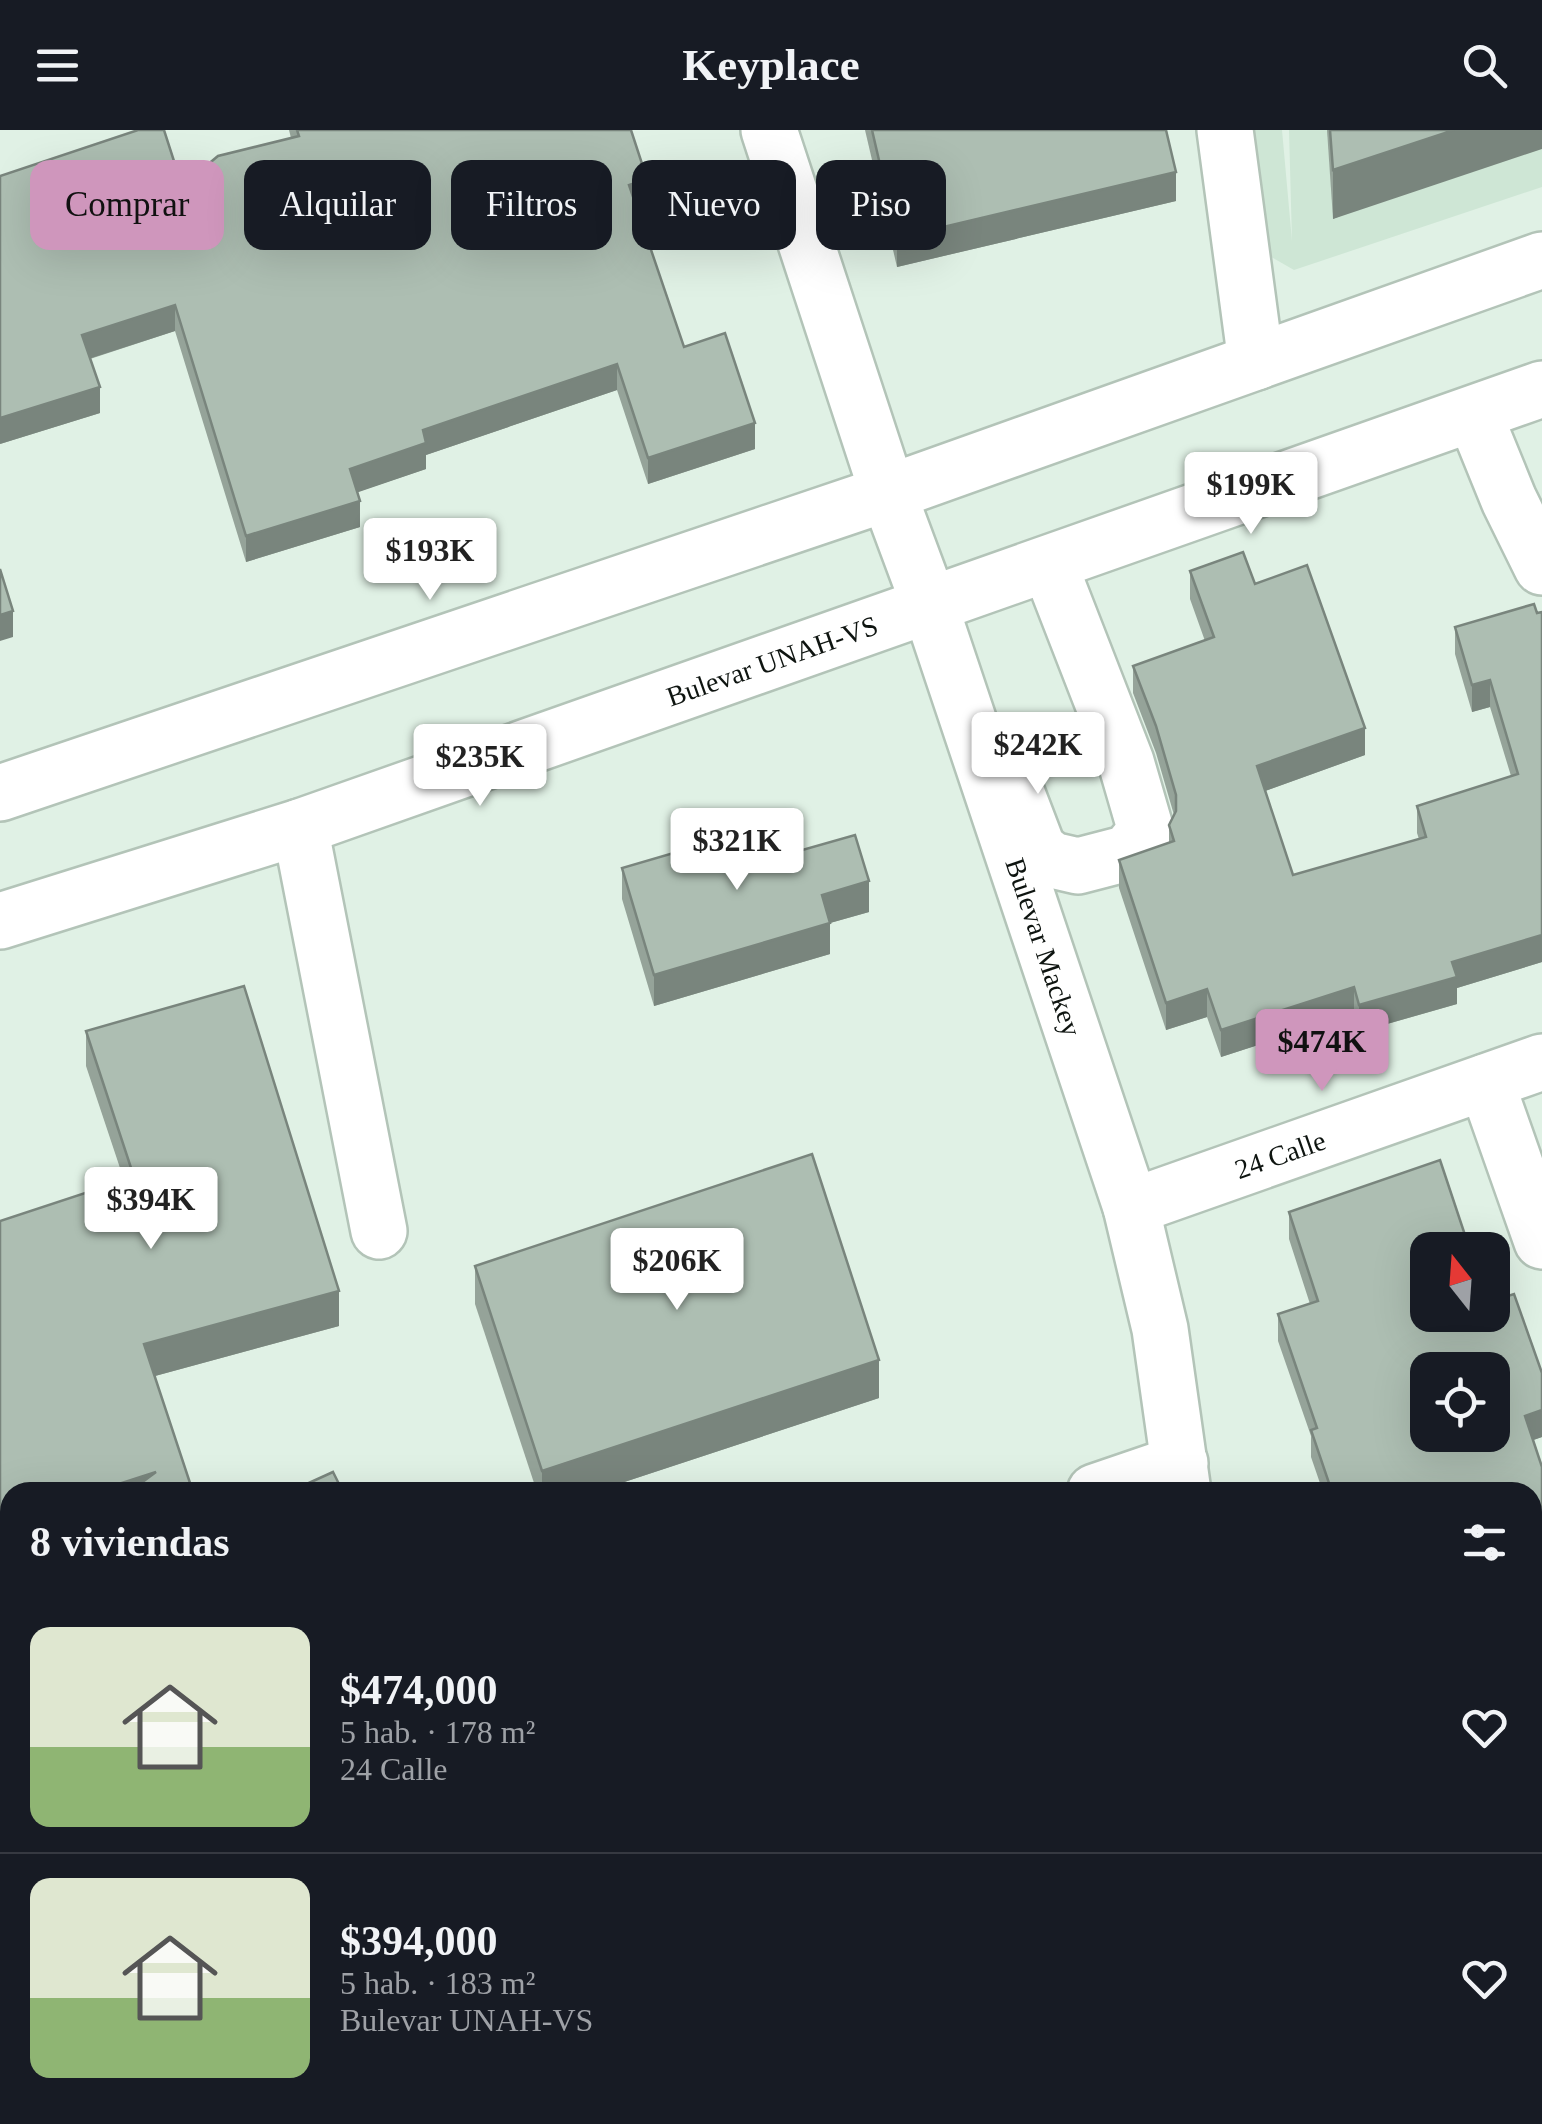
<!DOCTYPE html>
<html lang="es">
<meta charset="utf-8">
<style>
:root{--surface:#171b24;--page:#20242c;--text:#f1f3f6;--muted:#9ea1a6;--line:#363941;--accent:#cf96bc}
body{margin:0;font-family:Georgia,serif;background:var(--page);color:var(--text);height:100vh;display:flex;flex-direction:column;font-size:38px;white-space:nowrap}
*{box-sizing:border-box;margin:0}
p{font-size:32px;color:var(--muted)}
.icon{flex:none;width:55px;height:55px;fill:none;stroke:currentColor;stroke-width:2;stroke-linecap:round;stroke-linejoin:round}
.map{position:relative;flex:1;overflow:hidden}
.panel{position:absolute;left:0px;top:1352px;width:1542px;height:642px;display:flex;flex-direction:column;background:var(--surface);border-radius:30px 30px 0 0;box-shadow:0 10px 40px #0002}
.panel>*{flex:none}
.hud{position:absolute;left:30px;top:30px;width:1000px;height:90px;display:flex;gap:20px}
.needle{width:65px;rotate:343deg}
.buttons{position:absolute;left:1410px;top:1102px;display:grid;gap:20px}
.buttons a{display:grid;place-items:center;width:100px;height:100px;border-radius:20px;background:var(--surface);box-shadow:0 10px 40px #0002;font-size:50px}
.price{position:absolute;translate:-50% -85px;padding:0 22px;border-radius:10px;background:#fff;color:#222;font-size:32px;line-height:65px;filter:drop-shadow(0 2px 5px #0008)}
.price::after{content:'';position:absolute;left:50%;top:60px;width:30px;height:22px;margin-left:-15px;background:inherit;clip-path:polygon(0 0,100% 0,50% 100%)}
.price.on{background:var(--accent);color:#111}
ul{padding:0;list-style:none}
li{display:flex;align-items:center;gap:30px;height:250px;padding:0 30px}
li+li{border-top:2px solid var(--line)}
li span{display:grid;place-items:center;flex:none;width:280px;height:200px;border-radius:20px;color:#555}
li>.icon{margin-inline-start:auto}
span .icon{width:120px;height:120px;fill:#fffc;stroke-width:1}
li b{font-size:42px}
h2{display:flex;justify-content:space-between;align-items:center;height:120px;padding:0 30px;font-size:42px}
.chip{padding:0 35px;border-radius:20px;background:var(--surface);box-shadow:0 10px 40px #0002;font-size:35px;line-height:90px}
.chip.on{background:var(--accent);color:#111}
header{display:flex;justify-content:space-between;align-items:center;height:130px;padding:0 30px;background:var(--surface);font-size:45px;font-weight:700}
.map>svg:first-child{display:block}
.built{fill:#cee6d5}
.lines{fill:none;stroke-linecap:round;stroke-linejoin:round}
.minor-casing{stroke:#b3c4b8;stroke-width:60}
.major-casing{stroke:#b3c4b8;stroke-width:60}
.minor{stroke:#fff;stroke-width:55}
.major{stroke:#fff;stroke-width:55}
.wall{fill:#95a399}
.shaded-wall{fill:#79857d}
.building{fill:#adbeb2;stroke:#79857d;stroke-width:2.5;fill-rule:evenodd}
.labels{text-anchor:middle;stroke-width:10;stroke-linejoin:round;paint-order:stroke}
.street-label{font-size:28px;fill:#0e1410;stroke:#e0f1e5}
</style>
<header><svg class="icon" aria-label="menu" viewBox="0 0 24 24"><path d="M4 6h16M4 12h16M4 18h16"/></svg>Keyplace<svg class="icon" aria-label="search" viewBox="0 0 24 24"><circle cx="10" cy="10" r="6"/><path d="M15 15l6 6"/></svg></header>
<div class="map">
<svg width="1542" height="1994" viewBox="0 0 1542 1994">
<rect width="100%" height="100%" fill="#e0f1e5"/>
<!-- built -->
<polygon class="built" points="1198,0 1282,0 1292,111 1289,0 1542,0 1542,57 1294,140 1240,109"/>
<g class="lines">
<defs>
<g id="minor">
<polyline points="1225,0 1256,232"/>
<polyline points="1474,284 1509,370 1542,437"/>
<polyline points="1012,651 1038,719 1052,730 1078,736 1128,723 1146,701 1126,632 1049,434"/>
<polyline points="300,697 379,1101"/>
<polyline points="1486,952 1542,1111"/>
<path id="s1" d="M1131 1077 1542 932"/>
<polyline points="1095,1362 1180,1333"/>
<polyline points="81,1985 83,1994"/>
</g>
<g id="major">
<path id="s2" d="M769 0 888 363 930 476 1131 1077 1160 1199 1183 1362"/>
<polyline points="0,663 888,363 1542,130"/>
<path id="s3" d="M0 791 300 697 1542 259"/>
<polyline points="1236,1985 1236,1994"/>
</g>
</defs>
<!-- minor casing -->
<use href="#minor" class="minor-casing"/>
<!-- major casing -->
<use href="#major" class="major-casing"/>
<!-- minor -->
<use href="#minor" class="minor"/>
<!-- major -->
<use href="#major" class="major"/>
</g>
<!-- wall -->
<g class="wall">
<polygon points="289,0 631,0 647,75 637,79 684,217 755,319 648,354 617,260 426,325 426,339 357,362 360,397 246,432 175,201 90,229 100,283 0,314 182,56 291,8"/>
<polygon points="865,0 1166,0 1176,71 897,137"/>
<polygon points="1327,0 1542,0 1333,89"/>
<polygon points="1190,441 1255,454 1365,625 1265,661 1293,745 1419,709 1417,703 1417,676 1511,646 1490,577 1472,582 1455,524 1455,497 1542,482 1542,832 1457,858 1457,874 1359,902 1354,884 1221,927 1207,887 1166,900 1119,758 1119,730 1169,713 1169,695 1174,685 1156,623 1133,563 1133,536 1205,511 1190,469"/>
<polygon points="799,721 869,782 830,793 830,824 654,876 622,769 622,738"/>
<polygon points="86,901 339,1196 155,1246 10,1362 124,1050 86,936"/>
<polygon points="1289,1082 1428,1120 1542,1243 1542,1307 1533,1310 1542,1337 1542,1733 1532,1705 1532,1362 1323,1362 1311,1327 1311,1306 1278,1211 1278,1184 1310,1174 1289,1109"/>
<polygon points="475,1136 879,1268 594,1362 537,1362 475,1174"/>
</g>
<!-- shaded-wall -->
<g class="shaded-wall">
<polygon points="1454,0 1542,0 1542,19 1333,89 1333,40"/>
<polygon points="1176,42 1176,71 897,137 897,108"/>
<polygon points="647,49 647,75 629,81 629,55"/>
<polygon points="175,175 175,201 82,231 82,205"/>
<polygon points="617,234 617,260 426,325 426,339 350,365 350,339 423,300"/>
<polygon points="100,257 100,283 0,314 0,288"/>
<polygon points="755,293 755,319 648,354 648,328"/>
<polygon points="360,371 360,397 246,432 246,406"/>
<polygon points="13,481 13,507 0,511 0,485"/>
<polygon points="1490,550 1490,577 1472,582 1472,555"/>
<polygon points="1365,598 1365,625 1257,664 1257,636"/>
<polygon points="869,751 869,782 830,793 830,824 654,876 654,845 822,765"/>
<polygon points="1542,805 1542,832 1457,858 1457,874 1359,902 1359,875 1452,832"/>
<polygon points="1354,857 1354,884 1221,927 1221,900"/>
<polygon points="1207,859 1207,887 1166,900 1166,873"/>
<polygon points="339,1161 339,1196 144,1249 144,1214"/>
<polygon points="879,1230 879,1268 594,1362 542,1362 542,1341"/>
<polygon points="1542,1280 1542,1307 1525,1313 1525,1286"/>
<polygon points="156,1342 156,1362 94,1362"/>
<polygon points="10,1390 10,1424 0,1428 0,1393"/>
<polygon points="10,1632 10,1666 0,1674 0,1639"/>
<polygon points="10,1945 10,1980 0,1983 0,1947"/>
</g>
<!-- building -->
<g class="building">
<polygon points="138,0 164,0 182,56 218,26 299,6 297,0 631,0 647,49 629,55 684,217 725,203 755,293 648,328 617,234 423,300 426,313 350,339 360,371 246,406 175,175 82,205 100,257 0,288 0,46"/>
<polygon points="872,0 1166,0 1176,42 897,108"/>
<polygon points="1330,0 1454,0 1333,40"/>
<polygon points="1243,422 1255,454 1307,435 1365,598 1257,636 1293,745 1426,707 1417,676 1518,644 1490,550 1472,555 1455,497 1534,474 1537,483 1542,482 1542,805 1452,832 1457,847 1359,875 1354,857 1221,900 1207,859 1166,873 1119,730 1174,711 1169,695 1176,681 1176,665 1156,596 1133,536 1214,507 1190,441"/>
<polygon points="0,439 13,481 0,485"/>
<polygon points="790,689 799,721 855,705 869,751 822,765 830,793 654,845 622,738"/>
<polygon points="244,856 339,1161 144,1214 193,1362 129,1362 156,1342 94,1362 10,1362 10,1390 0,1393 0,1091 134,1047 86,901"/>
<polygon points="812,1024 879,1230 542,1341 475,1136"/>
<path d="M1440 1030 1470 1120H1428V1185H1492V1171L1514 1164 1542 1243V1280L1525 1286 1542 1337V1707L1532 1678V1362H1332L1311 1300 1317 1298 1278 1184 1318 1171 1289 1082ZM1428 1240H1492V1305H1428Z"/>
<polygon points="333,1342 343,1362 289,1362"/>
<polygon points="10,1451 10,1632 0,1639 0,1458"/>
<polygon points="0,1874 10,1915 10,1945 0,1947"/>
</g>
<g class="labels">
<!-- street labels -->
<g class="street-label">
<text dy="10" stroke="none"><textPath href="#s3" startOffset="815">Bulevar UNAH-VS</textPath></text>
<text dy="10" stroke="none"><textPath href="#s2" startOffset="862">Bulevar Mackey</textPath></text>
<text dy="10" stroke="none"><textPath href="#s1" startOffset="158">24 Calle</textPath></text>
</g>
</g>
</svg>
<div class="buttons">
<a><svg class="needle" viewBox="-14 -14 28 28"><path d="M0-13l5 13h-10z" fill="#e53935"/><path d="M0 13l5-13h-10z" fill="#9ea1a6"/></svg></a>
<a><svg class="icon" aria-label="locate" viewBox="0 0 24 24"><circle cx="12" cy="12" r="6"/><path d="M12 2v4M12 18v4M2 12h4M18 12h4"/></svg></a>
</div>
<b class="price" style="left:1251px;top:407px">$199K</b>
<b class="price" style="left:430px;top:473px">$193K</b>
<b class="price" style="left:1038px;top:667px">$242K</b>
<b class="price" style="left:480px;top:679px">$235K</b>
<b class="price" style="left:737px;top:763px">$321K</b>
<b class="price on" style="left:1322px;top:964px">$474K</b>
<b class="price" style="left:151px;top:1122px">$394K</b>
<b class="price" style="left:677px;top:1183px">$206K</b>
<div class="hud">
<a class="chip on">Comprar</a>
<a class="chip">Alquilar</a>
<a class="chip">Filtros</a>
<a class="chip">Nuevo</a>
<a class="chip">Piso</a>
</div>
<section class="panel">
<h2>8 viviendas<svg class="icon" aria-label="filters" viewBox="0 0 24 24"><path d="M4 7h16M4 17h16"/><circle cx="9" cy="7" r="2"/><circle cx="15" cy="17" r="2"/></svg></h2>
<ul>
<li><span style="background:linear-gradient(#dfe7d0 60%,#8fb573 0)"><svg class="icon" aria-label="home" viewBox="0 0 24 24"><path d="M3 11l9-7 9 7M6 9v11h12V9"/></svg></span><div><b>$474,000</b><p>5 hab. · 178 m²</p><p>24 Calle</p></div><svg class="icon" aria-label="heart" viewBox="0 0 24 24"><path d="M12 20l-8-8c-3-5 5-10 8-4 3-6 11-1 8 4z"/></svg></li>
<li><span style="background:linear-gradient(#dfe7d0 60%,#8fb573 0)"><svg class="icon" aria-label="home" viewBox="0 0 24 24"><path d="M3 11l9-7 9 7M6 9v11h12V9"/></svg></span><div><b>$394,000</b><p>5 hab. · 183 m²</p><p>Bulevar UNAH-VS</p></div><svg class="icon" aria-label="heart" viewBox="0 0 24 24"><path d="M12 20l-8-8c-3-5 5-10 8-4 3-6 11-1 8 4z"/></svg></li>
</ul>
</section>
</div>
